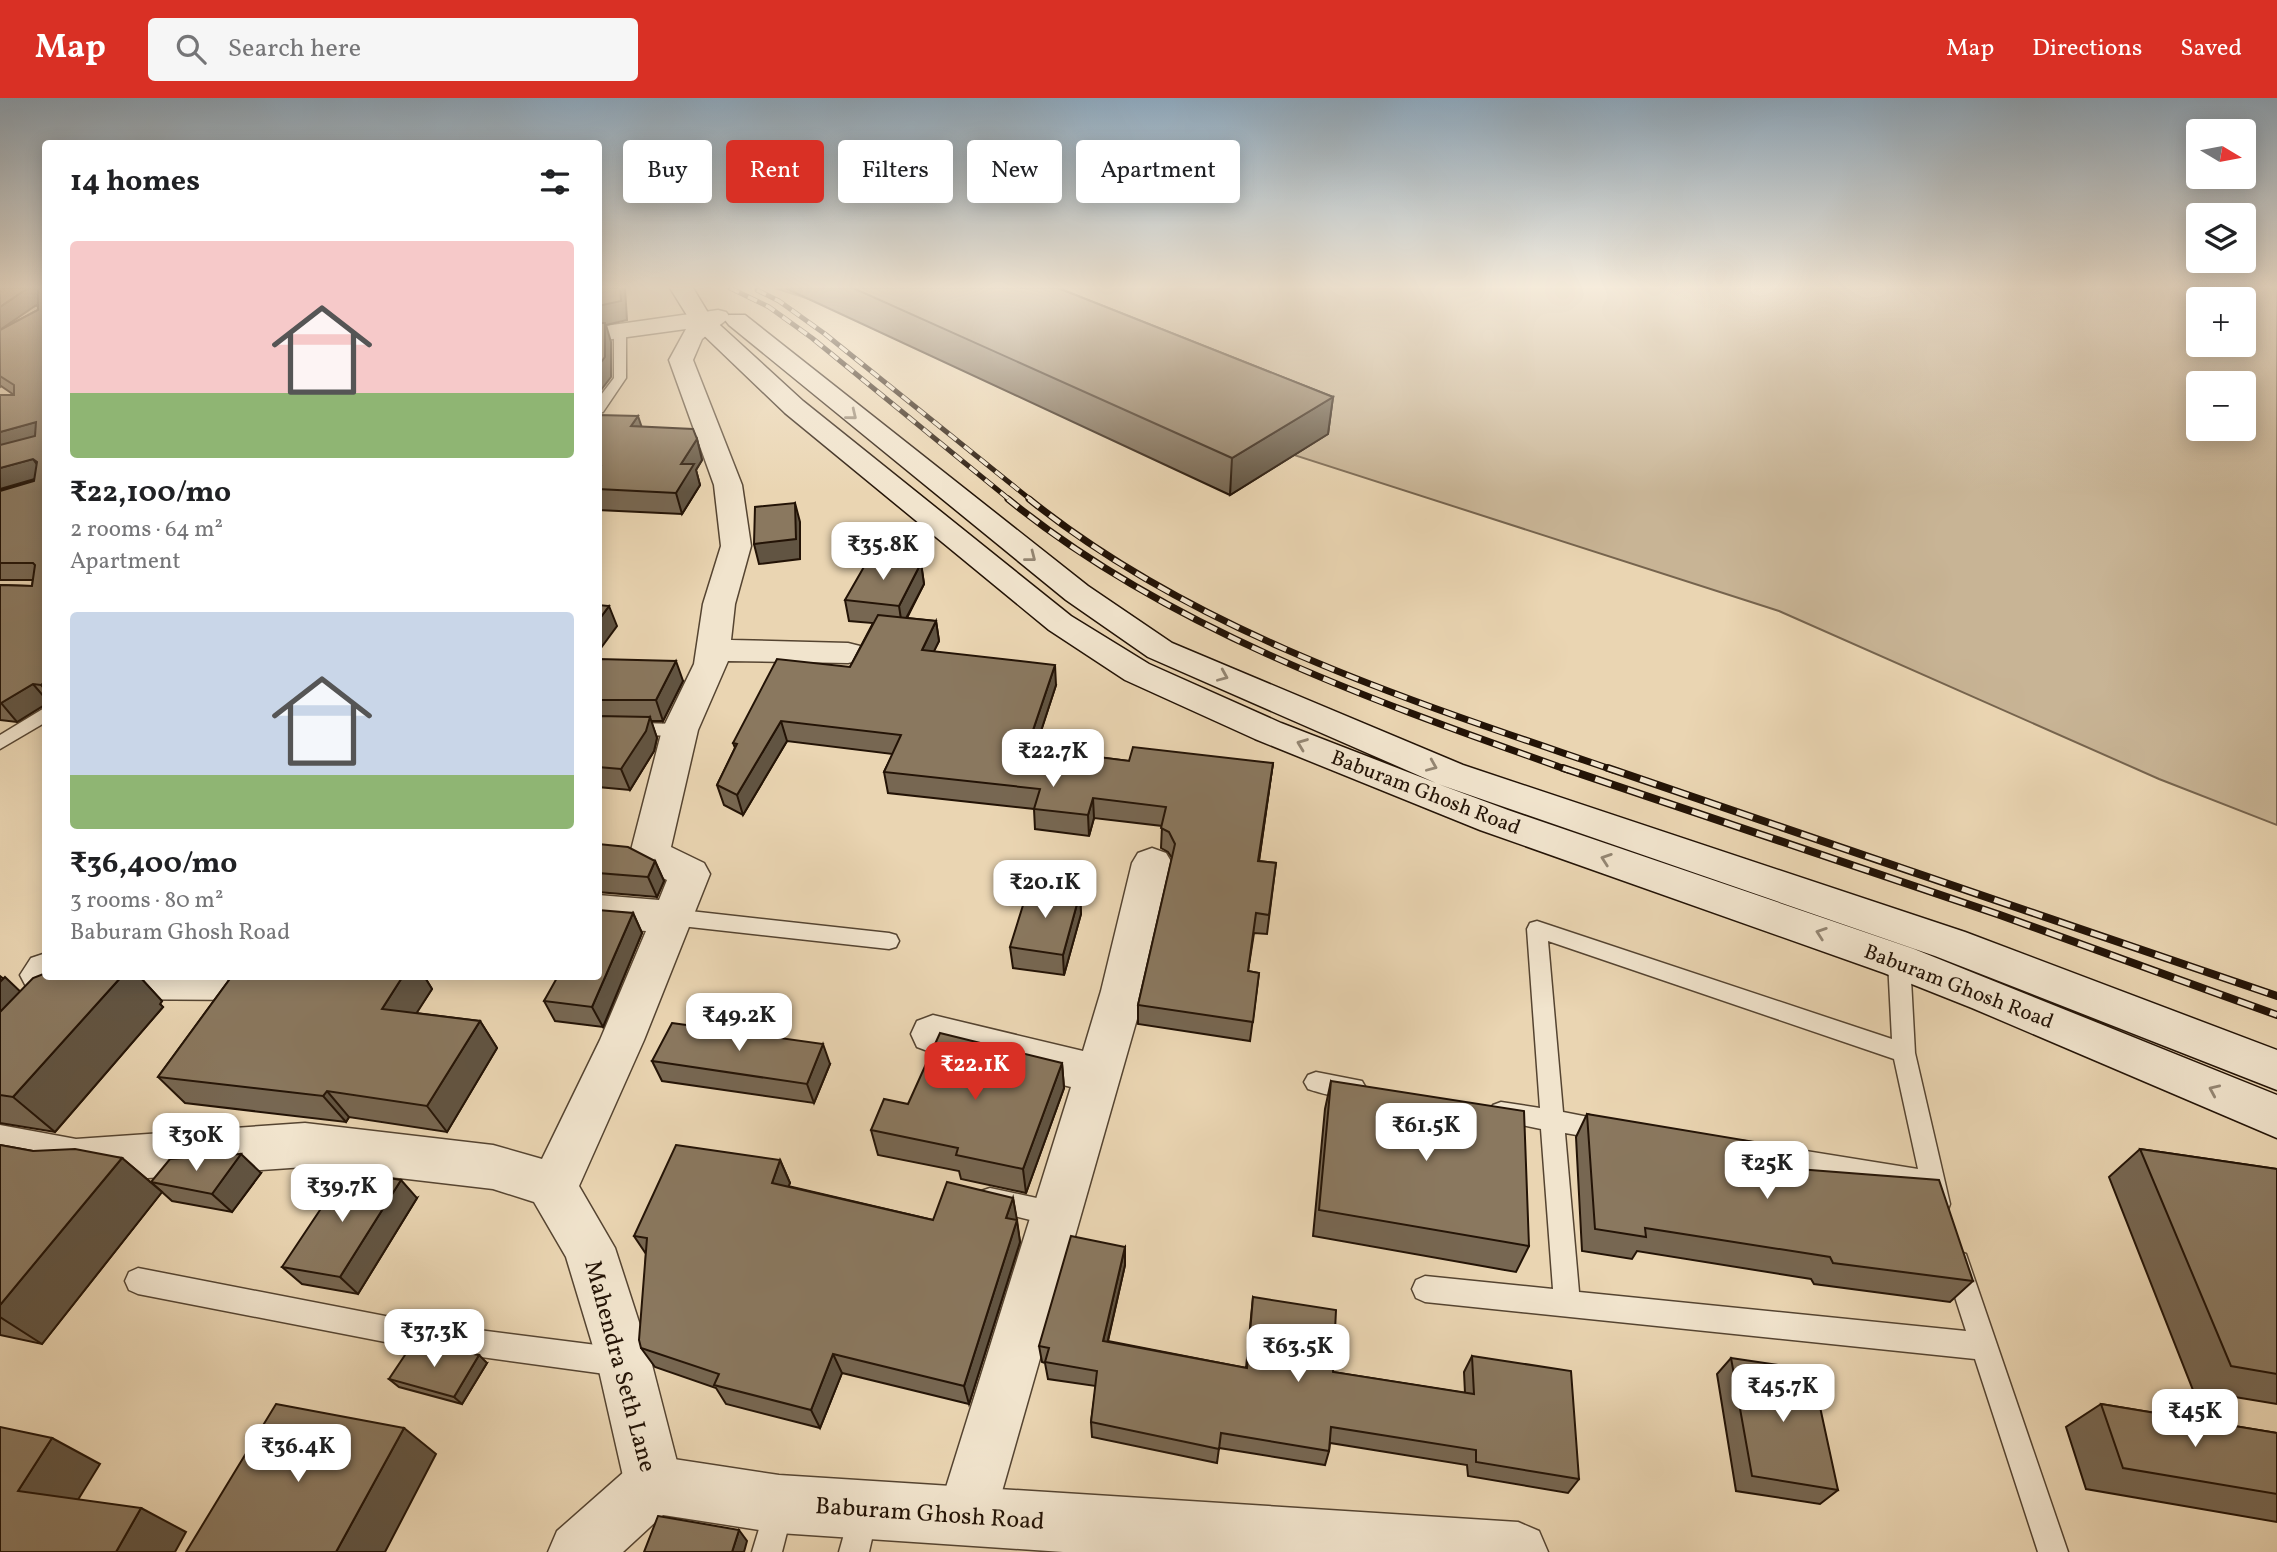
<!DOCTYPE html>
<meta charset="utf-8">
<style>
:root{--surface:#fff;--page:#f6f6f6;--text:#202124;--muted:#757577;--accent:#d93025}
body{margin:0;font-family:Vollkorn,serif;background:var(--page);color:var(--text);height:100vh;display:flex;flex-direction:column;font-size:26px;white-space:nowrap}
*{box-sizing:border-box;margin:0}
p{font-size:23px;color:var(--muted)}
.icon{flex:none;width:38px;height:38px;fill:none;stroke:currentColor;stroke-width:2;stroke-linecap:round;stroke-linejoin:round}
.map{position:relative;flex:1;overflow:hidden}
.side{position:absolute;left:42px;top:42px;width:560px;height:840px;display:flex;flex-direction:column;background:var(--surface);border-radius:7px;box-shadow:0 4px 18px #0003}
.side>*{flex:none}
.guide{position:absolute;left:623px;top:42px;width:665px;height:63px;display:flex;gap:14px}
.needle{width:46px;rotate:100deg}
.controls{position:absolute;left:2186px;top:21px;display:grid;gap:14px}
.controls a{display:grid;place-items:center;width:70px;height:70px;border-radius:7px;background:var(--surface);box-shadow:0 4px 18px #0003;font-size:35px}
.price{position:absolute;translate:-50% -60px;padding:0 16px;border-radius:14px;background:#fff;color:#222;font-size:23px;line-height:46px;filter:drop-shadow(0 2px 4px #0008)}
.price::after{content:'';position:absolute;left:50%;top:42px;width:21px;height:16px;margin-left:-10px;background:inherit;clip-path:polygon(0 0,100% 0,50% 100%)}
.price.current{background:var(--accent);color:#fff}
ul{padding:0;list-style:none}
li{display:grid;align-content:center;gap:14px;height:371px;padding:0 28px}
li span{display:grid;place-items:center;height:217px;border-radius:7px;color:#555}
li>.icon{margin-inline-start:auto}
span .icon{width:126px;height:126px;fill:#fffc;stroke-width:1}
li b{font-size:30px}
h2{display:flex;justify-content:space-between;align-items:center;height:84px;padding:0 28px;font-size:30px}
.pill{padding:0 24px;border-radius:7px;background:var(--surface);box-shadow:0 4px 18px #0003;font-size:24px;line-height:63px}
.pill.current{background:var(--accent);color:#fff}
header{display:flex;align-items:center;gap:42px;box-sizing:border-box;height:98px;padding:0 35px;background:var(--accent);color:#fff}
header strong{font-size:33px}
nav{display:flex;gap:38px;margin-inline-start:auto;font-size:24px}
.search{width:490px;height:63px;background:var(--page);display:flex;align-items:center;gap:18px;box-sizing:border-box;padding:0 24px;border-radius:7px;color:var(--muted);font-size:26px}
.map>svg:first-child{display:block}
.green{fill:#c8b495;stroke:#76644e;stroke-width:2;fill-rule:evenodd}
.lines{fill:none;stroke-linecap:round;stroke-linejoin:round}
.service-casing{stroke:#554431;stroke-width:3}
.minor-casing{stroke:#554431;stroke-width:3}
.tertiary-casing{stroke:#554431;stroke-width:3}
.secondary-casing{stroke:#231306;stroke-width:3}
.service{fill:#f1e4cd;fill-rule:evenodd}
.minor{fill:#f1e4cd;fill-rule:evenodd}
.tertiary{fill:#f1e4cd;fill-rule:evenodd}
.secondary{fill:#f1e4cd;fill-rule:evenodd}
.rail-far2-casing{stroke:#231306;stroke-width:5}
.rail-far1-casing{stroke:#231306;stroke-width:7}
.rail-casing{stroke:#231306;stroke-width:8}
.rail-far2{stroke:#f1e4cd;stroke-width:3.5;stroke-dasharray:10;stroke-linecap:butt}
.rail-far1{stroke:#f1e4cd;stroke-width:4.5;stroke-dasharray:13;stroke-linecap:butt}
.rail{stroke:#f1e4cd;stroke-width:5;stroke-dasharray:17;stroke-linecap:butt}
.wall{fill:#776752;stroke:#231306;stroke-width:2}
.shaded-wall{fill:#615442;stroke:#231306;stroke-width:2}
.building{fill:#8a785f;stroke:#231306;stroke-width:2}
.oneway{stroke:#948673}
.labels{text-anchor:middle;stroke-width:5;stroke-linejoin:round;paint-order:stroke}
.street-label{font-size:21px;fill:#231306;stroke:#f1e4cd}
.near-street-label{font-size:24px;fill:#231306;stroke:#f1e4cd}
</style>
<header>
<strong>Map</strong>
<div class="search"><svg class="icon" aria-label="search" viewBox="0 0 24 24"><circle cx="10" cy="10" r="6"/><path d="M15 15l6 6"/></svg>Search here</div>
<nav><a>Map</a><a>Directions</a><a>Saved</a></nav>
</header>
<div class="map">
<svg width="2277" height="1454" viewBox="0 0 2277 1454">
<rect width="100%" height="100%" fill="#ead5b2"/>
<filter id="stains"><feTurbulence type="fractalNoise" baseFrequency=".00286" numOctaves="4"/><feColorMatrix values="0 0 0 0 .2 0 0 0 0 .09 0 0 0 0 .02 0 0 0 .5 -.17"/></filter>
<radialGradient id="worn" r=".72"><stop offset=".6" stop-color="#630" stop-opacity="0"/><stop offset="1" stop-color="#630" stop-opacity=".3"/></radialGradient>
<!-- green -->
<path class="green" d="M775 190H2277V727L2159 681 1779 513ZM2198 201H2244V247H2198ZM2198 285H2244V331H2198Z"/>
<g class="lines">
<defs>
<g id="service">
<polygon points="620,230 626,234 626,280 603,314 598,315 598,301 614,280 614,234"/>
<polygon points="46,609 46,624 0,651 0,637"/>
<polygon points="598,624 680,626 689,632 680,638 598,636"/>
<polygon points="672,811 889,835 896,837 899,843 896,849 889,851 672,827 665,825 662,819 665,813"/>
<polygon points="1537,823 1892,941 1888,863 1891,857 1899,855 1907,857 1910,863 1915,955 1950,1106 1947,1114 1938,1118 1929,1114 1922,1091 1917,1093 1743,1065 1734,1062 1731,1054 1734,1046 1743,1043 1918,1071 1894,961 1548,843 1563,1014 1614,1024 1618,1031 1614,1038 1606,1042 1565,1035 1579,1194 1966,1233 1944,1165 1948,1156 1957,1153 1966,1156 2068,1454 2038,1454 1975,1261 1425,1204 1416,1200 1412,1191 1416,1182 1425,1178 1553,1191 1541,1031 1493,1021 1489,1014 1493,1007 1501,1004 1540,1010 1527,831 1530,825"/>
<path d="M1316 974 1362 983 1366 990 1362 997C1347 1003 1323 996 1308 991L1304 984 1308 977Z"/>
<polygon points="990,1090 1055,1104 1064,1108 1068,1116 1064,1124 1055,1128 990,1112 981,1109 978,1101 981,1093"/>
<polygon points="138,1170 416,1224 620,1250 630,1254 634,1264 630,1274 620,1278 416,1250 138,1196 129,1192 125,1183 129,1174"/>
<polygon points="778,1396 788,1401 793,1411 782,1454 752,1454 768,1401"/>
<polygon points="863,1399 873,1404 878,1414 869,1454 839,1454 853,1404"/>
</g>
<g id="minor">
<polygon points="718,212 726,214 730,219 702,241 693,262 742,387 751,448 735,506 731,542 848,545 860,548 865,555 860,562 848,565 728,563 698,632 671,749 704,765 710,776 644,942 579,1088 615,1150 649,1255 683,1387 675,1408 654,1416 633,1408 625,1387 595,1255 566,1159 534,1104 493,1091 305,1069 76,1085 0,1071 0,1027 76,1041 305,1025 493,1047 542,1061 600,942 646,833 598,829 598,797 659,802 667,782 636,766 630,756 662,632 694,566 703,506 721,448 714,387 669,262 686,231 598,243 598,229"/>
<polygon points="1152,750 1166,755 1172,765 1145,893 995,1418 987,1439 966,1447 945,1439 937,1418 1071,989 933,955 917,949 911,936 917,923 933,917 1083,953 1101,893 1132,765 1138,755"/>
<polygon points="46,855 46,878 64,878 77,902 70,915 16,973 0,978 0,929 31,898 20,877 31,860"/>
<polygon points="73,878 279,878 283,885 276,897 261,902 92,901 77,896 70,884"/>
</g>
<polygon id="tertiary" points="654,1358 779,1377 1518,1424 1539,1433 1548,1454 1063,1454 779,1435 663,1417 623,1454 548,1454 557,1433 633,1366"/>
<polygon id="secondary" points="670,190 693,190 710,218 803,303 1071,518 1149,566 1281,625 1436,685 1148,559 1066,502 729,227 725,222 729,217 745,217 1088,488 1172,545 1463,667 1965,834 2277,952 2277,992 1935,858 1438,686 1508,712 1914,851 2277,997 2277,1040 1972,910 1884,875 1480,732 1255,641 1125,582 1049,532 785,315 693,227"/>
</defs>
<!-- service casing -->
<use href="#service" class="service-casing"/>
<!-- minor casing -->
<use href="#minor" class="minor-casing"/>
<!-- tertiary casing -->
<use href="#tertiary" class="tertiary-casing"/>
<!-- secondary casing -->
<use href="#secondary" class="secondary-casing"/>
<!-- service -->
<use href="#service" class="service"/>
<!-- minor -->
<use href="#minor" class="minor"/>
<!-- tertiary -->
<use href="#tertiary" class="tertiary"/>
<!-- secondary -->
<use href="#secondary" class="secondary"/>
<defs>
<g id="rail-far2">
<polyline points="730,190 769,209 812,240 1010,402"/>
<polyline points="757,192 779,203 825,236 1031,402"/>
</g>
<g id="rail-far1">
<path d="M1008 401C1169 532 1374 603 1568 672"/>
<path d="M1029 401C1197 536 1412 603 1613 672"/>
</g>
<g id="rail">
<polyline points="1563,670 2000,817 2277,917"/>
<polyline points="1608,670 2277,898"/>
</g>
</defs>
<!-- rail-far2 casing -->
<use href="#rail-far2" class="rail-far2-casing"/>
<!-- rail-far1 casing -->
<use href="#rail-far1" class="rail-far1-casing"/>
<!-- rail casing -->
<use href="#rail" class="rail-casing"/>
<!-- rail-far2 -->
<use href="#rail-far2" class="rail-far2"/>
<!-- rail-far1 -->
<use href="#rail-far1" class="rail-far1"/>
<!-- rail -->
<use href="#rail" class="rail"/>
</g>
<!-- wall -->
<g class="wall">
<polygon points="46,190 46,606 17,624 0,622 0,487 32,488 33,482 0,482 0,393 34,383 35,381 0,391 0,297 14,297 1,288 0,289 0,232 38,212 38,207 35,208"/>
<polygon points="785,190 1058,190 1333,299 1328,336 1230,397"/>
<polygon points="598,317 641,329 697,341 702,362 696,372 700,387 682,416 598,412"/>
<polygon points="921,465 924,486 907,520 936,523 939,543 933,554 1056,587 1035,651 1129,663 1273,665 1259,763 1276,765 1267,836 1254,835 1248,873 1259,875 1250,943 1138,926 1138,907 1172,760 1168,754 1161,750 1162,728 1094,720 1089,738 1035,731 1034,711 888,695 884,674 893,656 787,643 743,717 724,707 717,687 735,650 733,645 850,569 873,525 849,523 845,502"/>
<polygon points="598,561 683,583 663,623 651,623 657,640 654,653 630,692 598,689"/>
<polygon points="598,746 655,763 664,783 657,799 598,794"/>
<polygon points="1080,795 1081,816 1064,877 1013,870 1010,849"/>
<polygon points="633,815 642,835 603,929 555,923 544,903"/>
<polygon points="0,878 20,894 46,878 139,878 162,903 160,906 163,909 55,1034 0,1025"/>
<polygon points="232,878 424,878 432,891 416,915 480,923 497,950 447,1034 349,1019 346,1024 185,1005 158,979"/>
<polygon points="652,963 830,966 814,1005 662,983"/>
<polygon points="1062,965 1064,990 1026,1095 961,1081 959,1073 878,1057 871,1032 908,1006"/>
<polygon points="1331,983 1529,1148 1516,1174 1313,1138 1325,1011"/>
<polygon points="1587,1016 1771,1069 1973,1183 1950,1204 1814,1186 1811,1181 1637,1153 1632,1161 1582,1153 1576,1039"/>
<polygon points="0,1047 33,1053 122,1060 162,1094 42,1246 0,1237"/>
<polygon points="2140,1051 2277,1071 2277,1306 2193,1292 2109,1079"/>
<polygon points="780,1062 790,1085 788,1088 933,1122 1013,1100 1020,1144 969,1306 842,1275 820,1330 726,1306 716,1290 655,1269 641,1250 646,1156 634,1138"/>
<polygon points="261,1075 232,1114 172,1103 151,1084"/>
<polygon points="417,1100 358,1196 302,1186 282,1169"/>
<polygon points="1125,1149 1125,1167 1108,1243 1246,1270 1253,1199 1333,1274 1465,1295 1464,1274 1472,1258 1579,1381 1568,1395 1468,1378 1467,1367 1330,1345 1329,1353 1325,1367 1219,1350 1217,1365 1092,1339 1091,1324 1096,1288 1048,1281 1045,1265 1042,1264 1039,1248"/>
<polygon points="1731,1260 1838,1392 1820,1406 1736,1393 1717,1276"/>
<polygon points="487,1265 462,1306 399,1289 389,1281"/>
<polygon points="2101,1306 2277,1335 2277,1424 2086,1391 2066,1329"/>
</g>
<!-- shaded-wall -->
<g class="shaded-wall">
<polygon points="30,190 40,190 46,204 35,208 0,232 0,209 25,192"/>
<polygon points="620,190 625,190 627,222 606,227 611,244 611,279 598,296 598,208"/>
<polygon points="1333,299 1328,336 1230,397 1232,360"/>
<polygon points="638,318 645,339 631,328"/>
<polygon points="36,324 46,338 0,354 0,334"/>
<polygon points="697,341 702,362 696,372 700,387 682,416 676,395 681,366"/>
<polygon points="33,361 45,378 0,391 0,370"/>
<polygon points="795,405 800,424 800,461 759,466 754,446"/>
<polygon points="921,465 924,486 902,528 899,508"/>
<polygon points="609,508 617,528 598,554 598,523"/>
<polygon points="936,523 939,543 925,572 922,552"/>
<polygon points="676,563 683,583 663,623 656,602"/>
<polygon points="1055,567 1056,587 1029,670 1027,650"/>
<polygon points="46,583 46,593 41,587"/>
<polygon points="33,586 46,601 46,606 17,624 1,605"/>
<polygon points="650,619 657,640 654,653 630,692 621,671"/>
<polygon points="781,623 787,643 743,717 737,697"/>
<polygon points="1273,665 1270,685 1256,783 1258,763"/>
<polygon points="1093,700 1094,720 1089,738 1088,717"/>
<polygon points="655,763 664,783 657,799 648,779"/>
<polygon points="1080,795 1081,816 1064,877 1063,857"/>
<polygon points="633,815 642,835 603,929 592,909"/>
<polygon points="122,878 139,878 162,903 160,906 163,909 55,1034 13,999"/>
<polygon points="403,878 424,878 432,891 402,938 382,911"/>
<polygon points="5,879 26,899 0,925 0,884"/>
<polygon points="480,923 497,950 447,1034 427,1008"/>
<polygon points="823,946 830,966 814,1005 807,986"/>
<polygon points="1062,965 1064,990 1026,1095 1023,1071"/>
<polygon points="327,993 349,1019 346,1024 323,998"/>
<polygon points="241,1056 261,1075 232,1114 212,1096"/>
<polygon points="122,1060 162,1094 42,1246 0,1219 0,1207"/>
<polygon points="780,1062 790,1085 781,1107 772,1085"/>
<polygon points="401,1082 417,1100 358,1196 340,1179"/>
<polygon points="1013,1100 1017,1122 1010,1142 1006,1120"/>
<polygon points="1017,1122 1020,1144 969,1306 964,1288"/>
<polygon points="1125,1149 1125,1167 1104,1259 1103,1243"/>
<polygon points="833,1256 842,1275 820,1330 811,1312"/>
<polygon points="479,1257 487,1265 462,1306 454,1299"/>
<polygon points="404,1330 436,1356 385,1454 336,1454"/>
<polygon points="52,1340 100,1366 68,1418 18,1393"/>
<polygon points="141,1410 186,1434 175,1454 116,1454"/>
<polygon points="739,1432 747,1443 744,1454 732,1454"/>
</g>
<!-- building -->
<g class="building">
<polygon points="0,190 30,190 25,192 0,209"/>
<polygon points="38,190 46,190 46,583 41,587 33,586 1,605 0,605 0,487 32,488 35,467 33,465 0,465 0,393 34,383 37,364 33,361 0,370 0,347 35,338 36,324 0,334 0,297 14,297 14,287 0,278 0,232 38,212"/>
<polygon points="598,190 620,190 621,203 598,208"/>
<polygon points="853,190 1058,190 1333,299 1232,360"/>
<polygon points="598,225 605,225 605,259 598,268"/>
<polygon points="598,317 638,318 631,328 693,331 697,341 681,366 694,366 676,395 598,391 598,370 600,368 598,368"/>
<polygon points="795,405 796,441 754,446 755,409"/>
<polygon points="869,460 921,465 899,508 845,502"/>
<polygon points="598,507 609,508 598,523"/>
<polygon points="878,517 936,523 922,552 1055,567 1027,650 1129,663 1133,649 1273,665 1258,763 1276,765 1269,817 1256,815 1248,873 1259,875 1253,924 1138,907 1175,746 1169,734 1161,730 1166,709 1093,700 1088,717 1034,711 1040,691 884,674 901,637 781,623 737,697 717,687 737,646 733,645 777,561 850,569"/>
<polygon points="598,561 676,563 656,602 598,602"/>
<polygon points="598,618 650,619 646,633 621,671 598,669"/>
<polygon points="598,746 628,749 655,763 648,779 598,775"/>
<polygon points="1029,788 1080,795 1063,857 1010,849"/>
<polygon points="598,812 633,815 592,909 544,903 558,878 598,878"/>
<polygon points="46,875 46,878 122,878 13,999 0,997 0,914 33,880"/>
<polygon points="232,878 403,878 382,911 480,923 427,1008 327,993 323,998 158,979"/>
<polygon points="672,925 823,946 807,986 652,963"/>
<polygon points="940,935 1062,965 1023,1071 956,1057 958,1050 871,1032 884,1001 908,1006"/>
<polygon points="1331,983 1524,1013 1529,1148 1319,1112"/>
<polygon points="1587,1016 1767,1046 1771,1069 1939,1082 1973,1183 1833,1165 1830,1159 1645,1130 1646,1139 1595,1131"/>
<polygon points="0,1047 33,1053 75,1051 122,1060 0,1207"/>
<polygon points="676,1047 780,1062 772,1085 933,1122 947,1084 1013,1100 1006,1120 1017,1122 964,1288 833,1256 811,1312 714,1287 719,1276 641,1250 639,1242 647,1140 634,1138"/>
<polygon points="2140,1051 2277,1071 2277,1276 2231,1268"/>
<polygon points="241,1056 212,1096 151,1084 170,1061"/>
<polygon points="346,1073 401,1082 340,1179 282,1169"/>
<polygon points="1071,1138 1125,1149 1103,1243 1247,1270 1253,1199 1336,1212 1333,1274 1474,1296 1472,1258 1571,1273 1579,1381 1476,1364 1476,1352 1331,1329 1329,1353 1221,1335 1219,1351 1091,1324 1097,1273 1045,1264 1049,1250 1039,1248"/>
<polygon points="413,1245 479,1257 454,1299 389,1281"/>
<polygon points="1731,1260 1812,1272 1838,1392 1752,1378"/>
<polygon points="276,1306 404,1330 336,1454 186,1454"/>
<polygon points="2101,1306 2277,1335 2277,1396 2123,1370"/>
<polygon points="0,1329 52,1340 18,1393 141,1410 116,1454 0,1454"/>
<polygon points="658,1418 739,1432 732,1454 644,1454"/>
</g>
<!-- one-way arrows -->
<defs><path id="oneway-chevron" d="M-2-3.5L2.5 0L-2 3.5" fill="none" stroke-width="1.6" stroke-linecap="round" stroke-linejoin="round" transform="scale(1.75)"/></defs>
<g class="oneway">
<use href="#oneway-chevron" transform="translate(852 317) rotate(39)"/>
<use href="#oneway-chevron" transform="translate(1031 459) rotate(38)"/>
<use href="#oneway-chevron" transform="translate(1223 578) rotate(23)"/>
<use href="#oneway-chevron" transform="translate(1302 646) rotate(-159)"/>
<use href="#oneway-chevron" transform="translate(1432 668) rotate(23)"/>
<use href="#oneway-chevron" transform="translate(1606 761) rotate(-161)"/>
<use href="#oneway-chevron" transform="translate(1821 835) rotate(-161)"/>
<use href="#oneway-chevron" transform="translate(2214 992) rotate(-156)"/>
</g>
<!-- sky -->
<linearGradient id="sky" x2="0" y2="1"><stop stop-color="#8da7bb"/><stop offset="0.48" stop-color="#f6ecdc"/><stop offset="1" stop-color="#f6ecdc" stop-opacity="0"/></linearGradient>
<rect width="2277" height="394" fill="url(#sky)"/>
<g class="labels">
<!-- street labels -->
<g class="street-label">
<text transform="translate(1426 694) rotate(21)" y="7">Baburam Ghosh Road</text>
<text transform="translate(1959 888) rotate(21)" y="7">Baburam Ghosh Road</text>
</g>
<!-- near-street labels -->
<g class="near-street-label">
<text transform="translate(621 1268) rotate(75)" y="8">Mahendra Seth Lane</text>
<text transform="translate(930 1415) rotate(4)" y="8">Baburam Ghosh Road</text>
</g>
</g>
<rect width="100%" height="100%" filter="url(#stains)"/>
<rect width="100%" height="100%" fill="url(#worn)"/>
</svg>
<div class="controls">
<a><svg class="needle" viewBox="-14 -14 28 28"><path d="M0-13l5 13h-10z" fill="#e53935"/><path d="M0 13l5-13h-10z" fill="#757577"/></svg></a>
<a><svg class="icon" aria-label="layers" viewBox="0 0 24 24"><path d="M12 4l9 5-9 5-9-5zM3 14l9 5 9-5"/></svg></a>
<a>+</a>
<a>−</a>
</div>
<b class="price" style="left:883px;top:484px">₹35.8K</b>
<b class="price" style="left:1053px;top:691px">₹22.7K</b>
<b class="price" style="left:1045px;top:822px">₹20.1K</b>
<b class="price" style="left:739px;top:955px">₹49.2K</b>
<b class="price current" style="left:975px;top:1004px">₹22.1K</b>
<b class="price" style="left:1426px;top:1065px">₹61.5K</b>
<b class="price" style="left:196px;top:1075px">₹30K</b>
<b class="price" style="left:1767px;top:1103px">₹25K</b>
<b class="price" style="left:342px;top:1126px">₹39.7K</b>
<b class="price" style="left:434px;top:1271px">₹37.3K</b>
<b class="price" style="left:1298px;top:1286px">₹63.5K</b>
<b class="price" style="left:1783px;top:1326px">₹45.7K</b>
<b class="price" style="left:2195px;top:1351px">₹45K</b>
<b class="price" style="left:298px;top:1386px">₹36.4K</b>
<div class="guide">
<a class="pill">Buy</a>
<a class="pill current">Rent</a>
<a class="pill">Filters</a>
<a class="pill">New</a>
<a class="pill">Apartment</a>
</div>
<section class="side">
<h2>14 homes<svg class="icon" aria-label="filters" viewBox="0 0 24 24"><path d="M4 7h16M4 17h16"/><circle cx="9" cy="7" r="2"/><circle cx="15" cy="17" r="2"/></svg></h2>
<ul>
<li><span style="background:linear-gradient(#f6c9c9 70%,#8fb573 0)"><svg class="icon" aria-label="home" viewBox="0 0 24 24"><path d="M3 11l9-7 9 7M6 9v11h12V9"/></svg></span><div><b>₹22,100/mo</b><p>2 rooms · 64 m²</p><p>Apartment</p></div></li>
<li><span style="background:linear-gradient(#c9d6e8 75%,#8fb573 0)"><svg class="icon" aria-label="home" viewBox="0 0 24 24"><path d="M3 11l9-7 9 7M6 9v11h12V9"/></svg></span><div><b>₹36,400/mo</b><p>3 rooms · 80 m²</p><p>Baburam Ghosh Road</p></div></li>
</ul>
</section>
</div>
